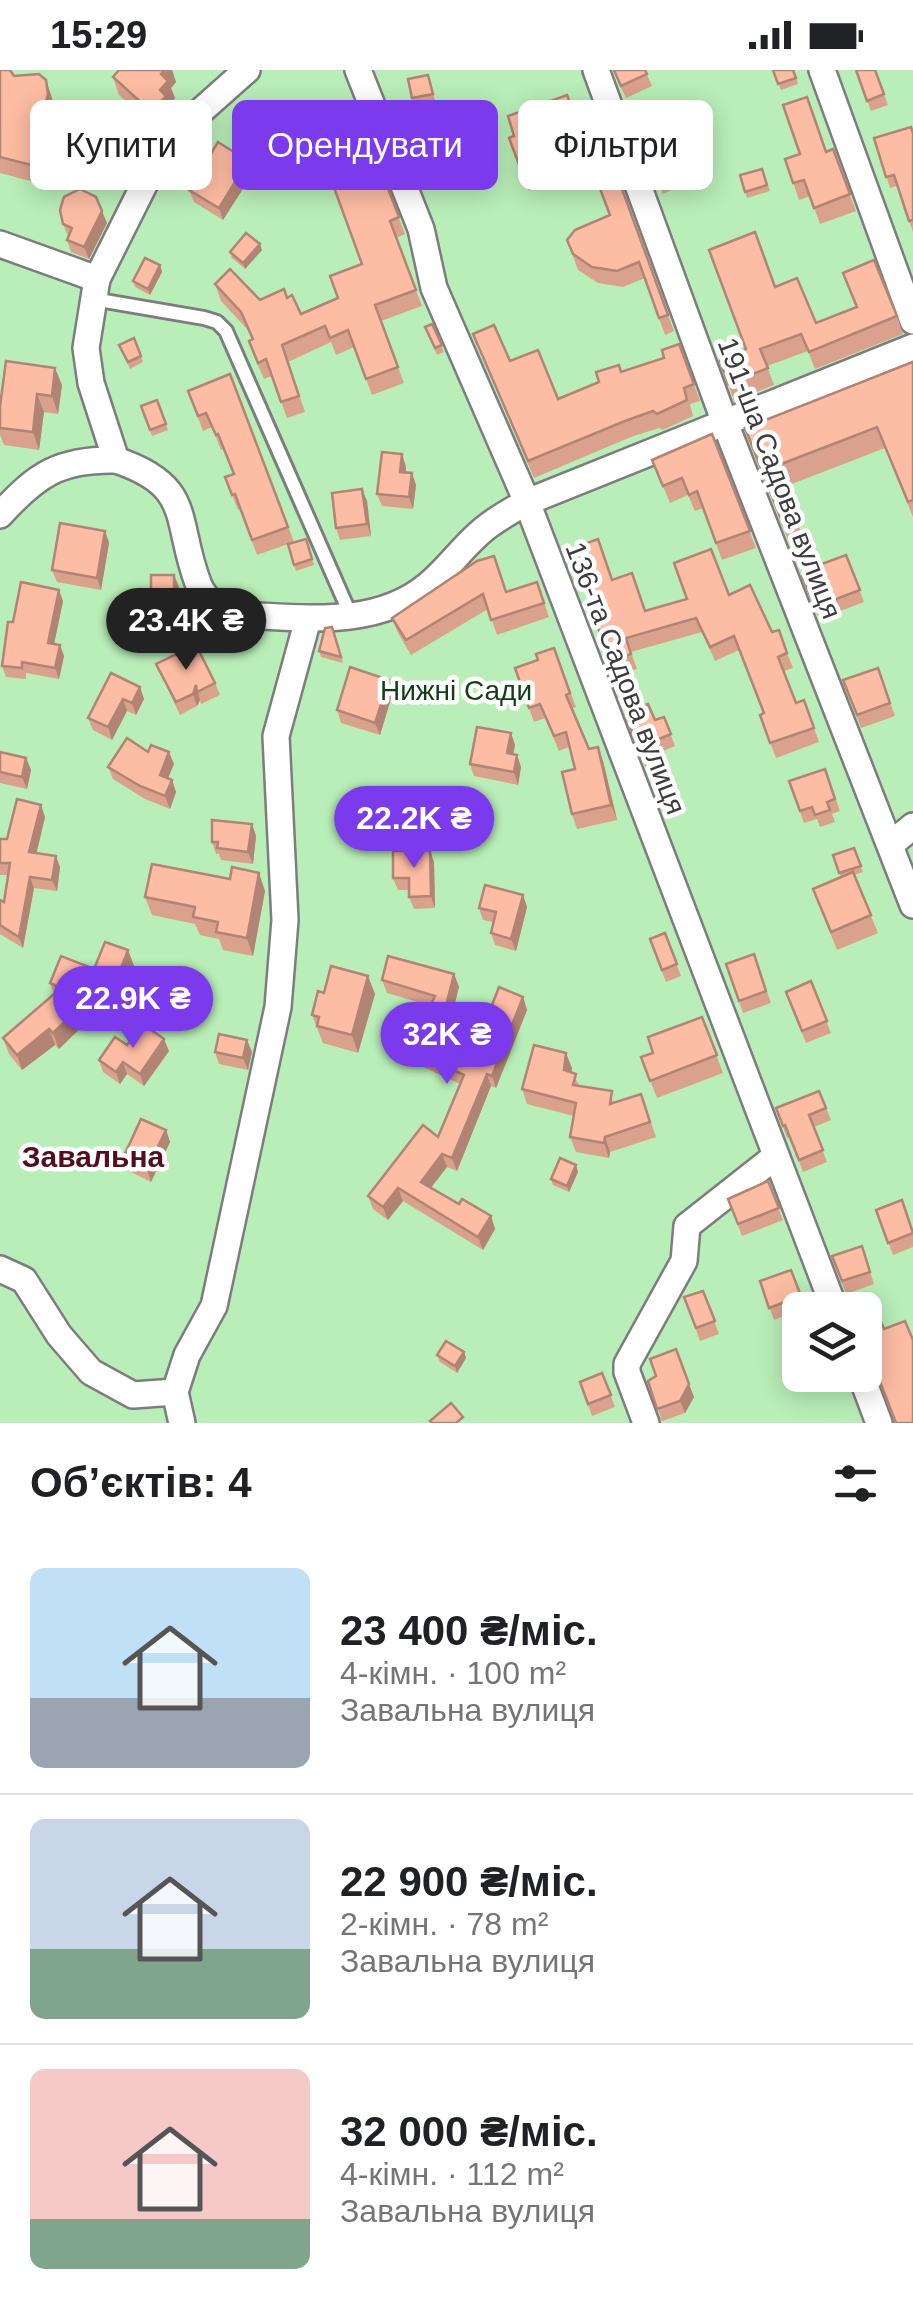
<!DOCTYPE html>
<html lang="uk">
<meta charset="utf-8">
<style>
:root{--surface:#fff;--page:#f6f6f6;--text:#202124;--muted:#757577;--line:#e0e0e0;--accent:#7c3aed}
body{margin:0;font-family:Arial,sans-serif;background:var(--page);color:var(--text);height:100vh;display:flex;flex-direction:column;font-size:38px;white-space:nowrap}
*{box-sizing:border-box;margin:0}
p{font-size:32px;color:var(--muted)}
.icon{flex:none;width:55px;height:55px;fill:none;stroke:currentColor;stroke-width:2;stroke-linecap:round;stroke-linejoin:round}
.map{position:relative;height:1353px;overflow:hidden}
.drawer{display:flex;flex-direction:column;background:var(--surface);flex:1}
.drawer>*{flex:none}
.banner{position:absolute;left:30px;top:30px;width:855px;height:90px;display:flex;gap:20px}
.fabs{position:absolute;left:782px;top:1222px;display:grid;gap:20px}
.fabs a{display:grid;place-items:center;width:100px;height:100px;border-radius:15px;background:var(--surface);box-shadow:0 5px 25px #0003;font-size:50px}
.price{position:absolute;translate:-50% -85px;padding:0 22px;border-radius:35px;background:var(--accent);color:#fff;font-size:32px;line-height:65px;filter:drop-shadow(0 2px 5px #0008)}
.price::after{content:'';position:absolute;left:50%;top:60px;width:30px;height:22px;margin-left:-15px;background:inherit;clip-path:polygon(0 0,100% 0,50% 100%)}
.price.active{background:#222;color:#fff}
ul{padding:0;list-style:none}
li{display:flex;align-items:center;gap:30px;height:250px;padding:0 30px}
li+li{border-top:2px solid var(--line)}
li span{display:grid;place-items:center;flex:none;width:280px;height:200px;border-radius:15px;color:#555}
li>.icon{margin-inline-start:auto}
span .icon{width:120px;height:120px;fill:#fffc;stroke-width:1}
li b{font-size:42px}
h2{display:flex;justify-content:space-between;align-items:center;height:120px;padding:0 30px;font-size:42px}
.tag{padding:0 35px;border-radius:15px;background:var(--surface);box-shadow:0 5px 25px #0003;font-size:35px;line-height:90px}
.tag.active{background:var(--accent);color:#fff}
.status{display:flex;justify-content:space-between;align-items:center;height:70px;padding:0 50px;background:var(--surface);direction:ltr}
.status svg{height:28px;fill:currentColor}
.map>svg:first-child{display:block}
.green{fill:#b9eeb8;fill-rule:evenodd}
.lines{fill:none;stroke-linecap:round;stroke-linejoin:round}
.service-casing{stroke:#7d7c7f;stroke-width:18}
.minor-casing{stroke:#7d7c7f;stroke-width:30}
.service{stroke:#fff;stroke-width:12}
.minor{stroke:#fff;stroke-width:25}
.wall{fill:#daa28d}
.shaded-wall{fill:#b18473}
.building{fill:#fdbca4;stroke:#b18473;stroke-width:2.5}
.labels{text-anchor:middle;stroke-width:9;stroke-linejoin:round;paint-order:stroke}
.street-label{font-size:28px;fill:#3c3c3d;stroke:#fff}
.park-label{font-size:28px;fill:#133d16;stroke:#fff}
.neighbourhood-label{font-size:30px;font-weight:bold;fill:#530d1e;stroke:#fff}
</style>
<div class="status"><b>15:29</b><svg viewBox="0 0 49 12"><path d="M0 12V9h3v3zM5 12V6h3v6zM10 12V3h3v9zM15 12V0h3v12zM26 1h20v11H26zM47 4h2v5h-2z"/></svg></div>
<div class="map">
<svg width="913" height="1353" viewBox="0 0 913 1353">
<rect width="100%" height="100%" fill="#f3f2f5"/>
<!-- green -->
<path class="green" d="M0 0H913V1353H0ZM800 1240H865V1305H800Z"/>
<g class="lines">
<defs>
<polyline id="service" points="93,229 204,248 217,252 226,261 351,546"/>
<g id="minor">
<path d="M247 0 176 63 158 87 97 209 86 278 91 313 116 390C194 416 174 449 198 513 207 539 235 545 260 546 318 549 381 554 428 515 450 497 465 473 488 456 500 447 514 439 527 432L913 277"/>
<polyline points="358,0 421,159 434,218 527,432 835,1240"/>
<polyline points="596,0 725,353 913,835"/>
<polyline points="822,0 913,251"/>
<polyline points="0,174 97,209"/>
<path d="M0 445C37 404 60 389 116 390"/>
<polyline points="890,775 913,756"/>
<polyline points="0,1199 24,1210 59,1265 91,1302 133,1325 175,1322"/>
<polyline points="861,1305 879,1353"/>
<polyline points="175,1322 187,1285 214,1236 278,937 285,850 276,666 308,549"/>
<polyline points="175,1322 182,1353"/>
<polyline points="646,1353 627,1302 627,1294 684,1191 687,1156 776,1086"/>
</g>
</defs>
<!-- service casing -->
<use href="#service" class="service-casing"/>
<!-- minor casing -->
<use href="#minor" class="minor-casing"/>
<!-- service -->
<use href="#service" class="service"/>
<!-- minor -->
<use href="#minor" class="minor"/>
</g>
<!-- wall -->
<g class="wall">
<polygon points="0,0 14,6 52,28 55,42 51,54 56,68 42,114 0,103"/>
<polygon points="119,0 172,0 176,12 171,18 175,28 170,35 173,44 161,56 156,51 153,55 119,25 113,7"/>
<polygon points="613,0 645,0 652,16 626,28"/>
<polygon points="773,0 794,0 798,14 781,20"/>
<polygon points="856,0 875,0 888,35 871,41"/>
<polygon points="430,11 435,30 414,35 412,28"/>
<polygon points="656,48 684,114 663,124 654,101 656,100"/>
<polygon points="577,52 668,245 674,261 665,265 645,208 623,217 598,213 578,200 567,170 610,145 596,109 566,120 562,109 529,121 509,68"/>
<polygon points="295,53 351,61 363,56 405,164 396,168 422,236 381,251 404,313 372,325 354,277 336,285 331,272 288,292 305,342 287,348 272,306 264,309 255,288 249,271 252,270 247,259 221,231 215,214 260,230 287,228 301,244 338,228 362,194 331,110 320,114"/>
<polygon points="436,62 442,89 421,93 419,87"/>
<polygon points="913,62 913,162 897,116 890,118 874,68"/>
<polygon points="833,79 856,141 820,154 810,126 799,130 785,89"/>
<polygon points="762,99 770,121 747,128 740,105"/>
<polygon points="253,103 223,150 194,132 189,120"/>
<polygon points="107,153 89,189 71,182 67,170 68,166 63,154"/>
<polygon points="262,180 245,199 232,188 230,182"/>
<polygon points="160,195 162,202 150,225 135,217 133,211"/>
<polygon points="843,203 897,246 903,264 815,299 808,281 767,296 774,315 734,331 720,291 746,279 775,217 816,253 856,237"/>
<polygon points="432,254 444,282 437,285 425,257"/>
<polygon points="473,264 558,329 621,302 664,288 679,274 700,331 690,334 693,346 663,360 659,358 631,367 534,408"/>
<polygon points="134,268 143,292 130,299 119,275"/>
<polygon points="913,292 913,447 885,378 784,417 804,470 790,475 745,358"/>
<polygon points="230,304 294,472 257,485 240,438 238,440 225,407 233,404 223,379 221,380 212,357 203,361 188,321"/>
<polygon points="62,315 58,344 44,342 39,380 4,375 0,365 0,336"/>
<polygon points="157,330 168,360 152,366 141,336"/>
<polygon points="712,364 756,478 722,490 703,438 695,441 688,425 670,433 652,390"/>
<polygon points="402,384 406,397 406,402 416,415 413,439 382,436 377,424"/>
<polygon points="362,419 367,431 371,466 340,470 336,458"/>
<polygon points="105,461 109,473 101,520 57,512 52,500"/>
<polygon points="306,469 314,495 296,501 288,474"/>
<polygon points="568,480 613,510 646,540 729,525 772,562 787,583 793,598 784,601 796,633 804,630 819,672 776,688 760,645 763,643 739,580 715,591 702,562 631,582 637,599 614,606 597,554 600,554 584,511 579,512"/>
<polygon points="846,485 864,532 819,549 802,506 821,499"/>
<polygon points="477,491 506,522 537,512 549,547 497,565 488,539 411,585 398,563 392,548"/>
<polygon points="174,505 179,517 179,543 155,543 151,531"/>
<polygon points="63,531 54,574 60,575 64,586 59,609 26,603 26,609 6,607 2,596 13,552"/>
<polygon points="332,557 343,593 321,587 319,581"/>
<polygon points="193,576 215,613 220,625 201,634 200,630 197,636 180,645 156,594"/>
<polygon points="554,578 576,637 572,639 589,679 603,691 617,750 577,759 572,744 575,699 569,677 559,681 545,648 534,652 515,598 538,590"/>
<polygon points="878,598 895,646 861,658 843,610"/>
<polygon points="111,603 144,629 136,645 127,641 112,670 93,660 88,648"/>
<polygon points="393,622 380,665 341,653 337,640"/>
<polygon points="625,644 655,650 664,647 675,676 659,683 662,693 646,699"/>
<polygon points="511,663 515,675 513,684 517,685 521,697 518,715 474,706 470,694"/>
<polygon points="0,682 26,688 31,700 27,719 0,713"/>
<polygon points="174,694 168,708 172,710 176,722 170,739 145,729 113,709 108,697"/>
<polygon points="825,699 840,741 832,744 835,752 820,757 817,749 804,753 789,711"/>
<polygon points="45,747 36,783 60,797 57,821 34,818 23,878 0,864 0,830 4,832 8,805 0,805 0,769 7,769"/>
<polygon points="252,754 256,766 253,794 221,790 219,784 216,784 212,772"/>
<polygon points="854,778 863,802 854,805 878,863 837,880 813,819 841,807 833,785"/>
<polygon points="434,792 435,838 414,839 409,827 409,820 398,820 393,808"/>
<polygon points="265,821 253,886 223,880 219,869 200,865 195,854 152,845 145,827"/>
<polygon points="523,825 527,837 516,881 495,875 491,863 493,852 483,850 479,838"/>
<polygon points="665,863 681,906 666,912 650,869"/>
<polygon points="128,880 134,896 113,951 95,944 59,979 55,975 22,1000 9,984 3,968 54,924 50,913 94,899"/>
<polygon points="754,884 771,933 743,943 726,894"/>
<polygon points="454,904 459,917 450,952 480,966 523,927 527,940 496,1018 491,1016 457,1101 447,1097 431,1118 459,1134 491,1146 495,1159 483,1180 403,1131 388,1150 373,1139 368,1126 438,1067 460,1014 423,997 418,984 422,977 417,965 431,936 387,923 382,910"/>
<polygon points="811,911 831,963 806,973 786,922"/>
<polygon points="324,923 375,924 358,983 323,973 312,945"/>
<polygon points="702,947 723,1003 657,1028 641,987 653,983"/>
<polygon points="127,975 169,981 144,1016 127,1004 120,1014 103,1002 99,990"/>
<polygon points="215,982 252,982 248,1000 219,994"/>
<polygon points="572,998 571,1002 580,1016 616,1032 641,1024 656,1067 610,1082 609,1088 576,1082 570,1067 574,1046 527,1034 522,1019"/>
<polygon points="819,1021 831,1050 814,1057 827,1092 803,1102 790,1067 787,1068 776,1038"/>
<polygon points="166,1060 170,1072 151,1112 127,1100 123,1088"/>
<polygon points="576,1095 578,1102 569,1122 553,1115 551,1109"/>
<polygon points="768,1111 783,1150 742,1166 728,1129"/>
<polygon points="876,1140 913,1160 913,1177 893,1185"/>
<polygon points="862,1176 874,1214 846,1224 832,1186"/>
<polygon points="791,1200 805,1238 774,1250 760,1211"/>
<polygon points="703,1221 719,1264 700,1271 684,1227"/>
<polygon points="464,1282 466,1288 457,1303 440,1292 437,1285"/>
<polygon points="602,1303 615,1337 592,1346 580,1312"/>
<polygon points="648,1311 694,1327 685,1343 662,1351"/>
</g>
<!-- shaded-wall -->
<g class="shaded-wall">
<polygon points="164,0 172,0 176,12 171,18 175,28 170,35 173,44 161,56 155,38 160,20 161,4"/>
<polygon points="46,10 52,28 55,42 51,54 56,68 42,114 35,96"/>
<polygon points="150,33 156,51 153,55 146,37"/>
<polygon points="248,91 253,103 223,150 219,138"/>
<polygon points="102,141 107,153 89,189 84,177"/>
<polygon points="260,174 262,180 245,199 243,193"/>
<polygon points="160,195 162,202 150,225 148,219"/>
<polygon points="55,298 62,315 58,344 52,326"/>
<polygon points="37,324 44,342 39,380 33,362"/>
<polygon points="402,384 406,397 404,414 400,402"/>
<polygon points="412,403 416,415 413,439 409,427"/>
<polygon points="362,419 367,431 371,466 367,454"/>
<polygon points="105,461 109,473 101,520 97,508"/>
<polygon points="174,505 179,517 179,543 174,531"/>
<polygon points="59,520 63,531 52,584 48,573"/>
<polygon points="60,575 64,586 59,609 55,598"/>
<polygon points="389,610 393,622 380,665 375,653"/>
<polygon points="196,615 200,630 197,636 193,624"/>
<polygon points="140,617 144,629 136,645 132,633"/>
<polygon points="123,629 127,641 112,670 108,657"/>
<polygon points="511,663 515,675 511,695 507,683"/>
<polygon points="598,677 603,691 617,750 611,735"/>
<polygon points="169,682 174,694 164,717 160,705"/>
<polygon points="517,685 521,697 518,715 514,702"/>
<polygon points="26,688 31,700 27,719 22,707"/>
<polygon points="172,710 176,722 170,739 165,726"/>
<polygon points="41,735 45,747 34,794 29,782"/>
<polygon points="252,754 256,766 253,794 248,782"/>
<polygon points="430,780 434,792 435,838 431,826"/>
<polygon points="56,786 60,797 57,821 52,810"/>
<polygon points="259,803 265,821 253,886 247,868"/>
<polygon points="30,807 34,818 23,878 19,867"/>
<polygon points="523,825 527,837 516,881 511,869"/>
<polygon points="128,880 134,896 113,951 107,935"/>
<polygon points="454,904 459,917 448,961 443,948"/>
<polygon points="368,906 375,924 358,983 352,965"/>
<polygon points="523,927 527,940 496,1018 492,1006"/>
<polygon points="89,928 95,944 59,979 53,963"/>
<polygon points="49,959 55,975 22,1000 17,985"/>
<polygon points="164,969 169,981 144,1016 140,1004"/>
<polygon points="247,970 252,982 248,1000 243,988"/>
<polygon points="566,983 572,998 569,1015 564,1000"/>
<polygon points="123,992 127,1004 120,1014 116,1002"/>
<polygon points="487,1004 491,1016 457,1101 452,1088"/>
<polygon points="166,1060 170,1072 151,1112 147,1099"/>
<polygon points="605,1067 610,1082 609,1088 604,1073"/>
<polygon points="442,1084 447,1097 425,1125 421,1112"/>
<polygon points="576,1095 578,1102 569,1122 567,1116"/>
<polygon points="398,1118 403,1131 388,1150 383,1137"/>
<polygon points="491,1146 495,1159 483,1180 478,1167"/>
<polygon points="464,1282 466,1288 457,1303 455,1296"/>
<polygon points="689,1314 694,1327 685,1343 680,1331"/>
</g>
<!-- building -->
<g class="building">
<polygon points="0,0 10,0 14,6 39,4 46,10 48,24 42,47 50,50 35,96 0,87"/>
<polygon points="119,0 164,0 161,4 168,11 160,20 166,26 155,38 150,33 146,37 113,7"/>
<polygon points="614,0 645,0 647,4 621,16"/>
<polygon points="773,0 793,0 796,8 778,14"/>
<polygon points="856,0 875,0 884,24 867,31"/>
<polygon points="428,5 433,24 412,28 408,9"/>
<polygon points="567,25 577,52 595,45 668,245 659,248 639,192 617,201 592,197 573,184 567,170 575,160 610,145 590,92 560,103 556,93 523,105 509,68 514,66 508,46"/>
<polygon points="807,27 826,82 833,79 850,124 814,138 804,110 793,113 785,89 800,84 783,35"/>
<polygon points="339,34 351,61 363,56 369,70 399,147 390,151 416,220 375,235 398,297 366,309 348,260 330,268 325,256 282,275 299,326 281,332 266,289 258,293 249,271 253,269 241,242 215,214 230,199 260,230 284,219 287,228 292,225 301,244 338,228 330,206 362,194 325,93 314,98 295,53"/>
<polygon points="656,48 682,108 661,118 654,101 657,99 637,57"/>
<polygon points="911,57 913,63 913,150 909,151 894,105 886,107 874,68"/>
<polygon points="436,62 440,83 419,87 415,66"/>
<polygon points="218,72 248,91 219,138 189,120"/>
<polygon points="762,99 767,115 745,122 740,105"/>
<polygon points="80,119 96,127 102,141 84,177 67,170 72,158 63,154 60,140 64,127"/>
<polygon points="755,162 775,217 797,208 816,253 857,237 843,203 874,190 897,246 809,282 801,264 760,279 768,298 728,314 720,291 746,279 709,180"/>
<polygon points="246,163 260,174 243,193 230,182"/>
<polygon points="145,188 160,195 148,219 133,211"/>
<polygon points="432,254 442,275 435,278 425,257"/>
<polygon points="494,255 510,291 538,280 558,329 599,312 596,302 619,295 621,302 664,288 662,280 679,274 694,314 684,318 687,330 657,344 653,341 625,351 528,391 473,264"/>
<polygon points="134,268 141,286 128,292 119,275"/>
<polygon points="6,291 55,298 52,326 37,324 33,362 0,358 0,336"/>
<polygon points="913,292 913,430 908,432 877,357 776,396 797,449 783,454 745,358"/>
<polygon points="230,304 288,457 252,470 235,424 232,425 225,407 234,404 218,364 216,365 206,343 198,346 188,321"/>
<polygon points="157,330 166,354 150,360 141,336"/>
<polygon points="712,364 750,461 716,473 697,421 689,425 682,408 663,416 652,390"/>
<polygon points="382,382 402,384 400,402 412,403 409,427 377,424"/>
<polygon points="362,419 367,454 336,458 332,423"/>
<polygon points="60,453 105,461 97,508 52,500"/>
<polygon points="306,469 312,489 294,495 288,474"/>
<polygon points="598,469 612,510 632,503 645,541 687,529 674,493 711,479 729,525 750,515 772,562 779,560 787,583 778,587 796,633 804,630 814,658 770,673 760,645 764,643 734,566 710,577 696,548 626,568 631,584 609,592 597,554 600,554 579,496 574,498 568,480"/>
<polygon points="846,485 860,520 815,537 802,506 821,499 819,495"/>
<polygon points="494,486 506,522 537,512 544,533 491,550 483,524 406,570 392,548 477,491"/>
<rect x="151" y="505" width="23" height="26"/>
<polygon points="21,512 59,520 48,573 60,575 55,598 22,592 22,598 2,596 8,552 13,552"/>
<polygon points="332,557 341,587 319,581 325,558"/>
<polygon points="193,569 215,613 197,622 196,615 193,624 176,632 156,594 193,576"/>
<polygon points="554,578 570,623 566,625 589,679 598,677 611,735 572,744 562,702 575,699 566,662 554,666 540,634 529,638 515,598 538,590 536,584"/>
<polygon points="350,597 389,610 375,653 337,640"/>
<polygon points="878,598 890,633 857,645 843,610"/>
<polygon points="111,603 140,617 132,633 123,629 108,657 88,648"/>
<polygon points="648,634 655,650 664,647 671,664 654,671 658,681 642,687 625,644"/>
<polygon points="477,657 511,663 507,683 517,685 514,702 470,694"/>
<polygon points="127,668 148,682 151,675 169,682 160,705 172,710 165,726 140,716 108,697"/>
<polygon points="0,682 26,688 22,707 0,702"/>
<polygon points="825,699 835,729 827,732 830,740 815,745 812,737 800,741 789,711"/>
<polygon points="17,729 41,735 29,782 56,786 52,810 30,807 19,867 0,855 0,830 4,832 10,793 0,793 0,769 7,769"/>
<polygon points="212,750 252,754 248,782 217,778 218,772 212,772"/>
<polygon points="854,778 861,796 839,803 833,785"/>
<polygon points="430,780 431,826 409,827 409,808 393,808 393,781"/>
<polygon points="152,794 230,809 232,797 259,803 247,868 216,862 218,852 193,847 195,837 145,827"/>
<polygon points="853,802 871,845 831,862 813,819"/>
<polygon points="485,815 523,825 511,869 491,863 496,842 479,838"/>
<polygon points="665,863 677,894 662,900 650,869"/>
<polygon points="105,872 128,880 107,935 89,928 53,963 49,959 17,985 3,968 61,918 50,913 61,886 94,899"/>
<polygon points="754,884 766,921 739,931 726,894"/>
<polygon points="388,886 454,904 443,948 480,966 499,917 523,927 492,1006 487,1004 452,1088 442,1084 421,1112 459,1134 462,1129 491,1146 478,1167 398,1118 383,1137 368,1126 423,1055 438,1067 464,1005 418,984 426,968 417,965 435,926 382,910"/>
<polygon points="331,896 368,906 352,965 317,956 319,947 312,945 318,921 324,923"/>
<polygon points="811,911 827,951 802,961 786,922"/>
<polygon points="702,947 717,985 650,1011 641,987 653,983 648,967"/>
<polygon points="143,954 164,969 140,1004 123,992 116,1002 99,990 115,967 127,975"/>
<polygon points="219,964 247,970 243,988 215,982"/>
<polygon points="534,975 566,983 564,1000 576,1004 573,1015 612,1021 610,1034 641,1024 650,1052 605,1067 604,1073 570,1067 576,1033 522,1019"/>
<polygon points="819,1021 826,1038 809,1045 823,1080 799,1090 785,1055 783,1056 776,1038"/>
<polygon points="141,1049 166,1060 147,1099 123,1088"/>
<polygon points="560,1088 576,1095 567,1116 551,1109"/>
<polygon points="768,1111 779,1138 738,1154 728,1129"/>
<polygon points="902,1130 913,1163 888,1173 876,1140"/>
<polygon points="862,1176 870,1202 842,1211 832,1186"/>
<polygon points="791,1200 801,1226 769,1238 760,1211"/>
<polygon points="703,1221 715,1251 696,1258 684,1227"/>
<polygon points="872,1230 884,1259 905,1251 913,1270 913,1353 896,1353 865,1273 865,1240 852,1239"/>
<polygon points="446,1271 464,1282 455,1296 437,1285"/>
<polygon points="676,1279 689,1314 680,1331 657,1339 648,1311 656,1306 650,1289"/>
<polygon points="602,1303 611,1325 588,1334 580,1312"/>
<polygon points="451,1333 463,1347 456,1353 432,1353 430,1351"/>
</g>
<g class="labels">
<!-- street labels -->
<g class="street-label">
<text transform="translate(780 408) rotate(69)" y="10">191-ша Садова вулиця</text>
<text transform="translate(626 608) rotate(69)" y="10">136-та Садова вулиця</text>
</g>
<!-- park labels -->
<g class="park-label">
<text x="456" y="630">Нижні Сади</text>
</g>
<!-- neighbourhood labels -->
<g class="neighbourhood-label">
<text x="93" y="1097">Завальна</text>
</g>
</g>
</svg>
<div class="fabs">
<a><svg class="icon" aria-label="layers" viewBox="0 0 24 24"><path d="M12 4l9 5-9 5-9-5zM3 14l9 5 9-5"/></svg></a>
</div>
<b class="price active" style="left:186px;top:603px">23.4K ₴</b>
<b class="price" style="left:414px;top:801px">22.2K ₴</b>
<b class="price" style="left:133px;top:981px">22.9K ₴</b>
<b class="price" style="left:447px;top:1017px">32K ₴</b>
<div class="banner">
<a class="tag">Купити</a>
<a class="tag active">Орендувати</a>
<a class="tag">Фільтри</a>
</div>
</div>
<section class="drawer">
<h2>Об’єктів: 4<svg class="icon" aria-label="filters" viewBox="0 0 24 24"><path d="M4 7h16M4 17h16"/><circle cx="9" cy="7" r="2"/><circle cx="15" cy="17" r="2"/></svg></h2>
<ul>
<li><span style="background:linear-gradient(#bfe0f5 65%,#9aa5b1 0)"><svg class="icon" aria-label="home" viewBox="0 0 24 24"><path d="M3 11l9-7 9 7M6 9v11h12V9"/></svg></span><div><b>23 400 ₴/міс.</b><p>4-кімн. · 100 m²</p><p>Завальна вулиця</p></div></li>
<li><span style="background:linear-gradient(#c9d6e8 65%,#7fa58c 0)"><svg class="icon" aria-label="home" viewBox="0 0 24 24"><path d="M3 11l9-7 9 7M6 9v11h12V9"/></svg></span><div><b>22 900 ₴/міс.</b><p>2-кімн. · 78 m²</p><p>Завальна вулиця</p></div></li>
<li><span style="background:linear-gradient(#f6c9c9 75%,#7fa58c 0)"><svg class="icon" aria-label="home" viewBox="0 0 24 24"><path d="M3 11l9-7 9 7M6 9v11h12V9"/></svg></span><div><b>32 000 ₴/міс.</b><p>4-кімн. · 112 m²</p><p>Завальна вулиця</p></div></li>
</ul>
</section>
